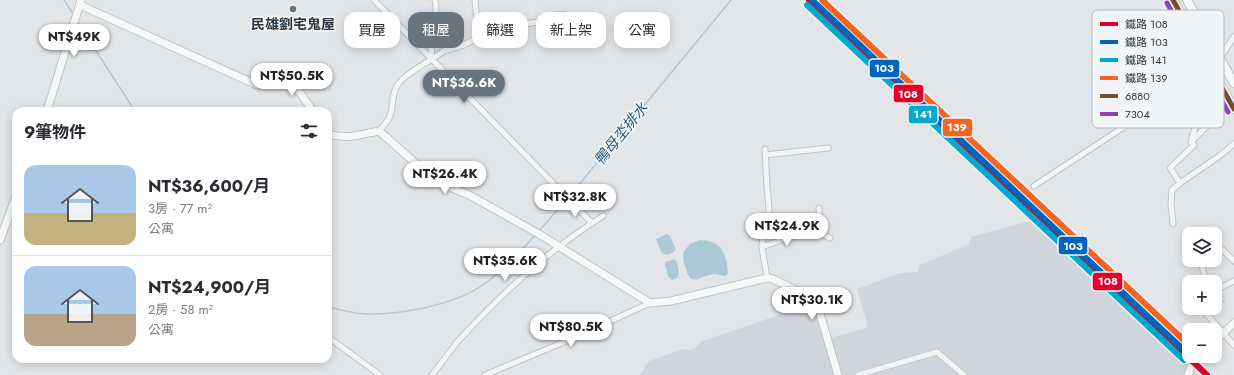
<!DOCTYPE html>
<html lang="zh-TW">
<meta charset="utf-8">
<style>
:root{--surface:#fff;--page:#f2f2f3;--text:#2b2b33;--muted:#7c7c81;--line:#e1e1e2;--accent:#69747e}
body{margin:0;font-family:Jost,"Noto Sans TC",sans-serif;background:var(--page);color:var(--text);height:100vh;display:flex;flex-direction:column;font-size:15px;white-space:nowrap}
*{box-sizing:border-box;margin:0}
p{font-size:13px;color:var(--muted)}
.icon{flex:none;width:22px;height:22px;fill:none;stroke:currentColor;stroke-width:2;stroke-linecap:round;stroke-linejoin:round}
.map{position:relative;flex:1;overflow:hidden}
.panel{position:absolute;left:12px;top:107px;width:320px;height:256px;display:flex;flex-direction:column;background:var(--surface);border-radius:12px;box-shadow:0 2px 10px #0003}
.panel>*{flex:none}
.banner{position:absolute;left:344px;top:12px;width:380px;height:36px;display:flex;gap:8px}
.fabs{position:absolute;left:1182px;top:227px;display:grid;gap:8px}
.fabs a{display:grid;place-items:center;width:40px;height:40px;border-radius:8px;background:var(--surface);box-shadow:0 2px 10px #0003;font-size:20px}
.price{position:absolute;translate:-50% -34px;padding:0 9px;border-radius:14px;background:#fff;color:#222;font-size:13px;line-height:26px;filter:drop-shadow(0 1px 2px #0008)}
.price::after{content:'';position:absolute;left:50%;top:24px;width:12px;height:9px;margin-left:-6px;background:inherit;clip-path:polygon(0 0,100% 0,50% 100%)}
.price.current{background:var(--accent);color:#fff}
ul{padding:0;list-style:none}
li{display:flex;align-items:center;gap:12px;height:100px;padding:0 12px}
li+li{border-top:1px solid var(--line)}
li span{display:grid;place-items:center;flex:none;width:112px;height:80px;border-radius:12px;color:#555}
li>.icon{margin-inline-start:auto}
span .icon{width:48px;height:48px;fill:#fffc;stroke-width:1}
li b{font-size:17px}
h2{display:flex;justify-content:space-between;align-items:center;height:48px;padding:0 12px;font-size:17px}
.chip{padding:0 14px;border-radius:12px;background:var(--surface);box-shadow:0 2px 10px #0003;font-size:14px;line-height:36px}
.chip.current{background:var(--accent);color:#fff}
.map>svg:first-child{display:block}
.built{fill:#d1d6dc}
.water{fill:#afc8d6}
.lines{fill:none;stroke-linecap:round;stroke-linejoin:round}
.stream{stroke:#afc8d6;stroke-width:1.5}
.street-casing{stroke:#c1c4c7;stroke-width:7}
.secondary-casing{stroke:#c1c4c7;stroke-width:9}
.primary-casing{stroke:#bfc3c7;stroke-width:10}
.street{stroke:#f3f4f5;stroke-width:5}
.secondary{stroke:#f6f7f7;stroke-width:7}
.primary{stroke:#f6f7f7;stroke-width:8}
.bus-1-casing{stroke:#f1f5f8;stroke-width:8}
.bus-2-casing{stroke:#f1f5f8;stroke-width:8}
.bus-1{stroke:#7a4b2a;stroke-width:5}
.bus-2{stroke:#8e44ad;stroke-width:5}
.rail-1-casing{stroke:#f1f5f8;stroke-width:9}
.rail-2-casing{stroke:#f1f5f8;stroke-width:9}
.rail-3-casing{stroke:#f1f5f8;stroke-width:9}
.rail-4-casing{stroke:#f1f5f8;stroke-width:9}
.rail-1{stroke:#e4002b;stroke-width:6}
.rail-2{stroke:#0065bd;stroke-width:6}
.rail-3{stroke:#00a9ce;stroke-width:6}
.rail-4{stroke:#f26522;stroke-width:6}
.poi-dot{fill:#69747e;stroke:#f1f5f8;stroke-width:1.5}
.labels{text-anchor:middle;stroke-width:3.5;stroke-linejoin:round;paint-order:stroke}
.poi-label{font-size:14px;font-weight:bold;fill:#283744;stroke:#f1f5f8}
.water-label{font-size:15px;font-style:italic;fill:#2e5e7c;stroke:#f1f5f8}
.key{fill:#f1f5f8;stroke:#b5bcc2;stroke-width:1}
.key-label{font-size:11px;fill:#283744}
.line-badge{stroke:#f1f5f8;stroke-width:1.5}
.badge-label{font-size:11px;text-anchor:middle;font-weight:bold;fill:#fff}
</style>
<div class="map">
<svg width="1234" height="375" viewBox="0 0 1234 375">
<rect width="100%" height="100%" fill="#e3e6e9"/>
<!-- built -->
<polygon class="built" points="1033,220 1199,375 640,375 649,361 683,349 690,350 695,348 703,341 820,301 831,338 868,327 857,289 900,273 918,272 920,265 969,244 971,237"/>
<!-- water -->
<g class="water">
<polygon points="667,234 670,236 676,250 672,253 666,255 661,252 656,239"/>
<path d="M700 240C723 241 726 254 728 273L726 276C722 276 718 274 714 274 701 275 691 289 686 269 684 263 682 258 684 251L690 244Z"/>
<polygon points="674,259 677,262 679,272 677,278 672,280 668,276 665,264 666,262"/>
</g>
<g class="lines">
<!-- stream -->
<g class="stream">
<polyline points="64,0 73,14"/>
<polyline points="78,23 135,111"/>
<polyline points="539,231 573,192 731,0"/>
<path d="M328 307C337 309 346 311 355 313 393 317 456 306 487 282 504 269 521 252 535 235"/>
</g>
<defs>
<g id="street">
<polyline points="374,0 592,223"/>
<polyline points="475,0 478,32 477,38"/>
<polyline points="432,59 444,51 464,45 477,38 483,40 497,38 519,25 544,21 553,16 564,14"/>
<path d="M379 131C385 125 389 120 391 113 393 103 392 91 399 83 407 73 421 66 432 59 431 50 431 41 433 32 434 21 438 11 435 0"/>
<polyline points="1192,141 1221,112 1232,105"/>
<polyline points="765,155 828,148"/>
<polyline points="1180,183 1218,157 1234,144"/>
<polyline points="1034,186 1212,69 1234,37"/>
<polyline points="1173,224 1171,204 1172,190 1180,183 1170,168 1194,145 1191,142 1198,116 1200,93 1193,82"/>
<polyline points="816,231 820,222 819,208"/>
<polyline points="762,247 763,230 768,219 769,208 767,186 765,149"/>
<polyline points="1223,250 1234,261"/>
<polyline points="1201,262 1206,282"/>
<polyline points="767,278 762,247 798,234 816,231 830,238"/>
<polyline points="1215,289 1220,288 1234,281"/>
<polyline points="1215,300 1221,299"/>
<polyline points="1201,308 1234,345"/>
<polyline points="328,337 380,375"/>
<path d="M432 375C442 363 450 350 460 339 502 293 550 249 603 216"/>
<polyline points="485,375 564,342 650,303"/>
<polyline points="858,375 937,352 964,375"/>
</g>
<g id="secondary">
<polyline points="80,5 257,85 268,83 286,73 313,111"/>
<polyline points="47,111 81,0"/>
<path d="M328 134C347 140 361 134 379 131L429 175 445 185 469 195 539 234 650 303 671 301 767 278 773 279 816 300 838 375"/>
<polyline points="0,240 16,196"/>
<polyline points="1215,341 1234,323"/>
<polyline points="1188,375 1193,362 1199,356"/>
</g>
<g id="primary">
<polyline points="1173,0 1234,109"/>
<polyline points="1187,0 1234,83"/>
</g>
</defs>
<!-- street casing -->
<use href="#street" class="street-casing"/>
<!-- secondary casing -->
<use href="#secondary" class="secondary-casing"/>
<!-- primary casing -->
<use href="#primary" class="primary-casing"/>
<!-- street -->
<use href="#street" class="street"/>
<!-- secondary -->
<use href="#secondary" class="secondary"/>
<!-- primary -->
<use href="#primary" class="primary"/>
<defs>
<polyline id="bus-1" points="1173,0 1234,109"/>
<polyline id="bus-2" points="1167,3 1228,112"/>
</defs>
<!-- bus-1 casing -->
<use href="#bus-1" class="bus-1-casing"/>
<!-- bus-2 casing -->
<use href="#bus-2" class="bus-2-casing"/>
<!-- bus-1 -->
<use href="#bus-1" class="bus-1"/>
<!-- bus-2 -->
<use href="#bus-2" class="bus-2"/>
<defs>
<polyline id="rail-1" points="809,0 1207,375"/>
<polyline id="rail-2" points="812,0 1189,355"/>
<polyline id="rail-3" points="807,5 1184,360"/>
<polyline id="rail-4" points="822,0 1189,345"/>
</defs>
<!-- rail-1 casing -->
<use href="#rail-1" class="rail-1-casing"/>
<!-- rail-2 casing -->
<use href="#rail-2" class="rail-2-casing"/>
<!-- rail-3 casing -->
<use href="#rail-3" class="rail-3-casing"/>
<!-- rail-4 casing -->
<use href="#rail-4" class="rail-4-casing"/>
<!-- rail-1 -->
<use href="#rail-1" class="rail-1"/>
<!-- rail-2 -->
<use href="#rail-2" class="rail-2"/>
<!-- rail-3 -->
<use href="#rail-3" class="rail-3"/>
<!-- rail-4 -->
<use href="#rail-4" class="rail-4"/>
</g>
<!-- markers -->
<circle class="poi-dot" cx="293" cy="9" r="4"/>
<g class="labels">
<!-- poi labels -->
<g class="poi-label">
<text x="293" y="29">民雄劉宅鬼屋</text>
</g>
<!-- water labels -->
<g class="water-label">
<text transform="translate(621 134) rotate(-51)" y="5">鴨母坔排水</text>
</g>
</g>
<!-- legend -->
<rect x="1092" y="10" width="132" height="118" rx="6" class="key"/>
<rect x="1100" y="22" width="18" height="4" fill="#e4002b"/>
<rect x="1100" y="40" width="18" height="4" fill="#0065bd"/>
<rect x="1100" y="58" width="18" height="4" fill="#00a9ce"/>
<rect x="1100" y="76" width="18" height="4" fill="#f26522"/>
<rect x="1100" y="94" width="18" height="4" fill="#7a4b2a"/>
<rect x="1100" y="112" width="18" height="4" fill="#8e44ad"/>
<g class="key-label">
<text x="1125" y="28">鐵路 108</text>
<text x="1125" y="46">鐵路 103</text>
<text x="1125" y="64">鐵路 141</text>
<text x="1125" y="82">鐵路 139</text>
<text x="1125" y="100">6880</text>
<text x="1125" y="118">7304</text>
</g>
<g class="line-badge">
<rect x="869" y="59" width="31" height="19" rx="4" fill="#0065bd"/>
<rect x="893" y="84" width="31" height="19" rx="4" fill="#e4002b"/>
<rect x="908" y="105" width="30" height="19" rx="4" fill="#00a9ce"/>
<rect x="942" y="118" width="31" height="19" rx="4" fill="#f26522"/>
<rect x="1058" y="236" width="30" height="19" rx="4" fill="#0065bd"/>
<rect x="1092" y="272" width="31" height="19" rx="4" fill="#e4002b"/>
</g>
<g class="badge-label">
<text x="884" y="72">103</text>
<text x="908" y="98">108</text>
<text x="923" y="118">141</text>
<text x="957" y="131">139</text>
<text x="1073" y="250">103</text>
<text x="1108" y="285">108</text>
</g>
</svg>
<div class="fabs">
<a><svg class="icon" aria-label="layers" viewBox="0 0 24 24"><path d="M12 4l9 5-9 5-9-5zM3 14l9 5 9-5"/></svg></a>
<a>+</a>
<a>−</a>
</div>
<b class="price" style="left:74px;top:58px">NT$49K</b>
<b class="price" style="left:292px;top:97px">NT$50.5K</b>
<b class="price current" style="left:464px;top:104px">NT$36.6K</b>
<b class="price" style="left:445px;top:195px">NT$26.4K</b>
<b class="price" style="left:575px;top:218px">NT$32.8K</b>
<b class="price" style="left:787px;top:247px">NT$24.9K</b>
<b class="price" style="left:505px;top:282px">NT$35.6K</b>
<b class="price" style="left:812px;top:321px">NT$30.1K</b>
<b class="price" style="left:571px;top:348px">NT$80.5K</b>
<div class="banner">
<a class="chip">買屋</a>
<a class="chip current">租屋</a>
<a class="chip">篩選</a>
<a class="chip">新上架</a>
<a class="chip">公寓</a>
</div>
<section class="panel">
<h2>9筆物件<svg class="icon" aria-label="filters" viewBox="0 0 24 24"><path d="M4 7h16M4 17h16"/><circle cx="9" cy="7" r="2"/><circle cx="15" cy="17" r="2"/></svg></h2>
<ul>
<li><span style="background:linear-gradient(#a9c7e8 60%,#c2b280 0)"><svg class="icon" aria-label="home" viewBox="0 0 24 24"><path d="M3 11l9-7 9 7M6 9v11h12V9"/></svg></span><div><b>NT$36,600/月</b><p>3房 · 77 m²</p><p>公寓</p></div></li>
<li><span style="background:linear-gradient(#a9c7e8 60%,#b9a48a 0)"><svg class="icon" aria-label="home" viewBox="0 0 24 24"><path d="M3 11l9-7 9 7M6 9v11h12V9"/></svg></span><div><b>NT$24,900/月</b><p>2房 · 58 m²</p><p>公寓</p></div></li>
</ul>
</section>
</div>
